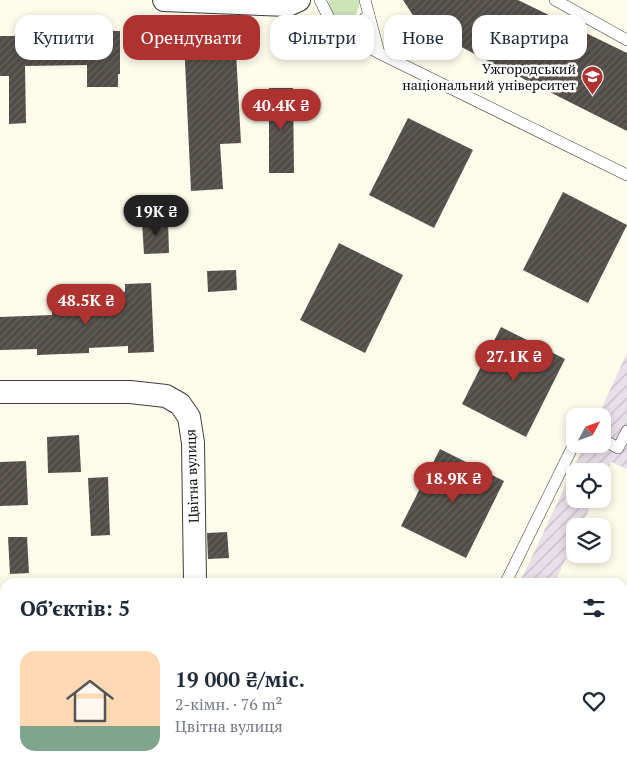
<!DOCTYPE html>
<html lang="uk">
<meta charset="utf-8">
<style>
:root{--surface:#fff;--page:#f2f2f3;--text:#1f2937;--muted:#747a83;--accent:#ae3330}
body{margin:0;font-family:"PT Serif",serif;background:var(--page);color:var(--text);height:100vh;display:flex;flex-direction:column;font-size:19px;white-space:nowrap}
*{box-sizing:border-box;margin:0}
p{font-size:16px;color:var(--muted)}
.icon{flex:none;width:28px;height:28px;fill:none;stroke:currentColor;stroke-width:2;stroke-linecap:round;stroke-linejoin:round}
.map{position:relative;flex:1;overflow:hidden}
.side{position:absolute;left:0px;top:578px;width:628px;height:196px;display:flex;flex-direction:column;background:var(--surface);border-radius:15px 15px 0 0;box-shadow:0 2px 8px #0003}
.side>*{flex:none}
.banner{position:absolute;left:15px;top:15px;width:598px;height:45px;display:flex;gap:10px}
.needle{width:32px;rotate:49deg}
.fabs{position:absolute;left:566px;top:408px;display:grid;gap:10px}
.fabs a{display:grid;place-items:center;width:45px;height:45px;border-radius:10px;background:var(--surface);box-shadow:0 2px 8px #0003;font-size:25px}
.price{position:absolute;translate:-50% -42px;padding:0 11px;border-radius:18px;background:var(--accent);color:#fff;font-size:16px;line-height:32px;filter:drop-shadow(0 1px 2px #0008)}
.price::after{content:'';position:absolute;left:50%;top:30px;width:15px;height:11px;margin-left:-8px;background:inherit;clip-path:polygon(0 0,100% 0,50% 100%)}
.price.selected{background:#222;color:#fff}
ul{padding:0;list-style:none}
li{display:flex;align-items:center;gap:15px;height:125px;padding:0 20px}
li span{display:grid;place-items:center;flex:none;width:140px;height:100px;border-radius:15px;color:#555}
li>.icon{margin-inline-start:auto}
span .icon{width:60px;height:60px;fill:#fffc;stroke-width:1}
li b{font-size:21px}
h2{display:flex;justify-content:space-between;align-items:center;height:60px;padding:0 20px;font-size:21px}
.chip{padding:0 18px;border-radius:15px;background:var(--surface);box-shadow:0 2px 8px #0003;font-size:18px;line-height:45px}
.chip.selected{background:var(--accent);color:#fff}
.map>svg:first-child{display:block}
.industrial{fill:url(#industrial-furrows)}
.grass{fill:#cce4b8}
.building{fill:url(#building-hatch)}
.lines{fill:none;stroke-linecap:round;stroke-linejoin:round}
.service-casing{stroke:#3e3e3e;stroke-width:12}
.minor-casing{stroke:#3e3e3e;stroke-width:24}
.service{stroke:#fff;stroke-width:11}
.minor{stroke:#fff;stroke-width:22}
.labels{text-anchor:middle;stroke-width:5;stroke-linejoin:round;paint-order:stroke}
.poi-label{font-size:14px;fill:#0b0b0b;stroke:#fff;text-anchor:end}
.street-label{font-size:14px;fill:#0b0b0b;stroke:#fff}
</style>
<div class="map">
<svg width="627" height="773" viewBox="0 0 627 773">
<defs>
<pattern id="industrial-furrows" width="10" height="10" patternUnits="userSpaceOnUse" patternTransform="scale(1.25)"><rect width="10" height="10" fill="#e9dfe9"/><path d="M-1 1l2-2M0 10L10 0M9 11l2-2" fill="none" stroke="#c6bec6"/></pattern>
<pattern id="building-hatch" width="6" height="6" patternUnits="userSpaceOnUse" patternTransform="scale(1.25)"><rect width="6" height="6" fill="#524d48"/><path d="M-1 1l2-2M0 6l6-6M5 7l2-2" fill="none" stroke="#66625e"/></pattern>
</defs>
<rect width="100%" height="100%" fill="#fdfbea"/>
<!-- industrial -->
<g class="industrial">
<polygon points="627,353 627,469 611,462 603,481 602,471 575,471 575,499 594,499 581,526 575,526 575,539 555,582 520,582 585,444 602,444 602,416 598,416"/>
<polygon points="433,769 546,769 544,773 431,773"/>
</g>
<!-- grass -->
<path class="grass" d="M330 0H360C359 8 356 17 349 22 346 24 340 24 337 24L330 12 328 4Z"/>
<!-- building -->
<g class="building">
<polygon points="403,0 518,0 627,53 627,131 488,61 454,43 438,54"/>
<polygon points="234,16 241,143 220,144 223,189 191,191 183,19"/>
<polygon points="304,21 324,31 309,60 290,50"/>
<polygon points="86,31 120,31 120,74 118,74 118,87 87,87 87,65 25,66 26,123 9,124 9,76 0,76 0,36 46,36 46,33 86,33"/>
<polygon points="269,88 293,88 294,173 269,173"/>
<polygon points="408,118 473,150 434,228 369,195"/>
<polygon points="563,192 627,225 588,303 523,270"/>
<polygon points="168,221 169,253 144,254 142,222"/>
<polygon points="339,243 403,275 365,353 300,320"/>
<polygon points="236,270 237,290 208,292 207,271"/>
<polygon points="151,283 154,352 128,353 128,346 89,348 89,353 37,355 37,349 0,350 0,317 52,315 52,304 115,302 115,293 125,292 125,284"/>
<polygon points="501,327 565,359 526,437 462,404"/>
<polygon points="79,435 81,472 48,473 47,437"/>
<polygon points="440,449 504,481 466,558 401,526"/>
<polygon points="26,461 28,505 0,506 0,462"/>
<polygon points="108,477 110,535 91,536 88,478"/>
<polygon points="227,532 229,558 208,559 207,533"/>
<polygon points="8,537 27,537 29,573 10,574"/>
</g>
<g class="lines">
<defs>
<g id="service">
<polyline points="320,0 335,30 379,53 627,175"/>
<polyline points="365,0 379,53"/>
<polyline points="555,0 627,40"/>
<polyline points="344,35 369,15"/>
<polyline points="602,439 618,448 627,431"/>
<polyline points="506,582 575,442"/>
<polyline points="412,773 414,769"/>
<polyline points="501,773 503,769"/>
</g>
<g id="minor">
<polyline points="164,0 288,5 299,0"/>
<polyline points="0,392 130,392 166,396 180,404 189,417 193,443 195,582"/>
<polyline points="245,769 255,773"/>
</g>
</defs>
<!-- service casing -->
<use href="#service" class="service-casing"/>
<!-- minor casing -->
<use href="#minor" class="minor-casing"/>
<!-- service -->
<use href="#service" class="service"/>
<!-- minor -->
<use href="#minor" class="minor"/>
</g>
<!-- icons -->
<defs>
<symbol id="university-pin" viewBox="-11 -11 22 30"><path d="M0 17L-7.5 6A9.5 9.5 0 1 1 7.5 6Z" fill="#ae3330" stroke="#fff"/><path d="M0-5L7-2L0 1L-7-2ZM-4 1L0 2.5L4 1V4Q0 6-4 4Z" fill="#fff"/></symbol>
</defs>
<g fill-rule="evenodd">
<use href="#university-pin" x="580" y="64" width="25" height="34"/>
</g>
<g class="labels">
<!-- poi labels -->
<g class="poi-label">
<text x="576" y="74">Ужгородський<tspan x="576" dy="16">національний університет</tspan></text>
</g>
<!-- street labels -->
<g class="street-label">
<text transform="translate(192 476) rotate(-92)" y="5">Цвітна вулиця</text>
</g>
</g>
</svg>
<div class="fabs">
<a><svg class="needle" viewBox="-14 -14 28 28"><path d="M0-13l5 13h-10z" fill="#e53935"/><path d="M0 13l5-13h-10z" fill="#747a83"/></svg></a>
<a><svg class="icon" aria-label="locate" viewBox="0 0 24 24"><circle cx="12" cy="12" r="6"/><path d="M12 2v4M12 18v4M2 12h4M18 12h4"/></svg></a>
<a><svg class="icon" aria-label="layers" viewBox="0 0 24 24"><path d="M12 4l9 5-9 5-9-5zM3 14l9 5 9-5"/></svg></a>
</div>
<b class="price" style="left:281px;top:131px">40.4K ₴</b>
<b class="price selected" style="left:156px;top:237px">19K ₴</b>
<b class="price" style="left:86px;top:326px">48.5K ₴</b>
<b class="price" style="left:514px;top:382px">27.1K ₴</b>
<b class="price" style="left:453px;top:504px">18.9K ₴</b>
<div class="banner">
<a class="chip">Купити</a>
<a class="chip selected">Орендувати</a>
<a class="chip">Фільтри</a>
<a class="chip">Нове</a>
<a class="chip">Квартира</a>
</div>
<section class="side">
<h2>Об’єктів: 5<svg class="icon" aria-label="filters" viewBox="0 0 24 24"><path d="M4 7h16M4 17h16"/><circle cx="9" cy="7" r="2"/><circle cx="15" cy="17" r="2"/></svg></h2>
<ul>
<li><span style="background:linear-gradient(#ffd9b3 75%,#7fa58c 0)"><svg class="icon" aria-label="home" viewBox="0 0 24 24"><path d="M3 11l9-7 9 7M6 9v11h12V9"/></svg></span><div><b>19 000 ₴/міс.</b><p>2-кімн. · 76 m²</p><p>Цвітна вулиця</p></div><svg class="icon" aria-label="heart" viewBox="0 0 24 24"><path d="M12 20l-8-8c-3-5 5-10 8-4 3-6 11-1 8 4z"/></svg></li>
</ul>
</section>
</div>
